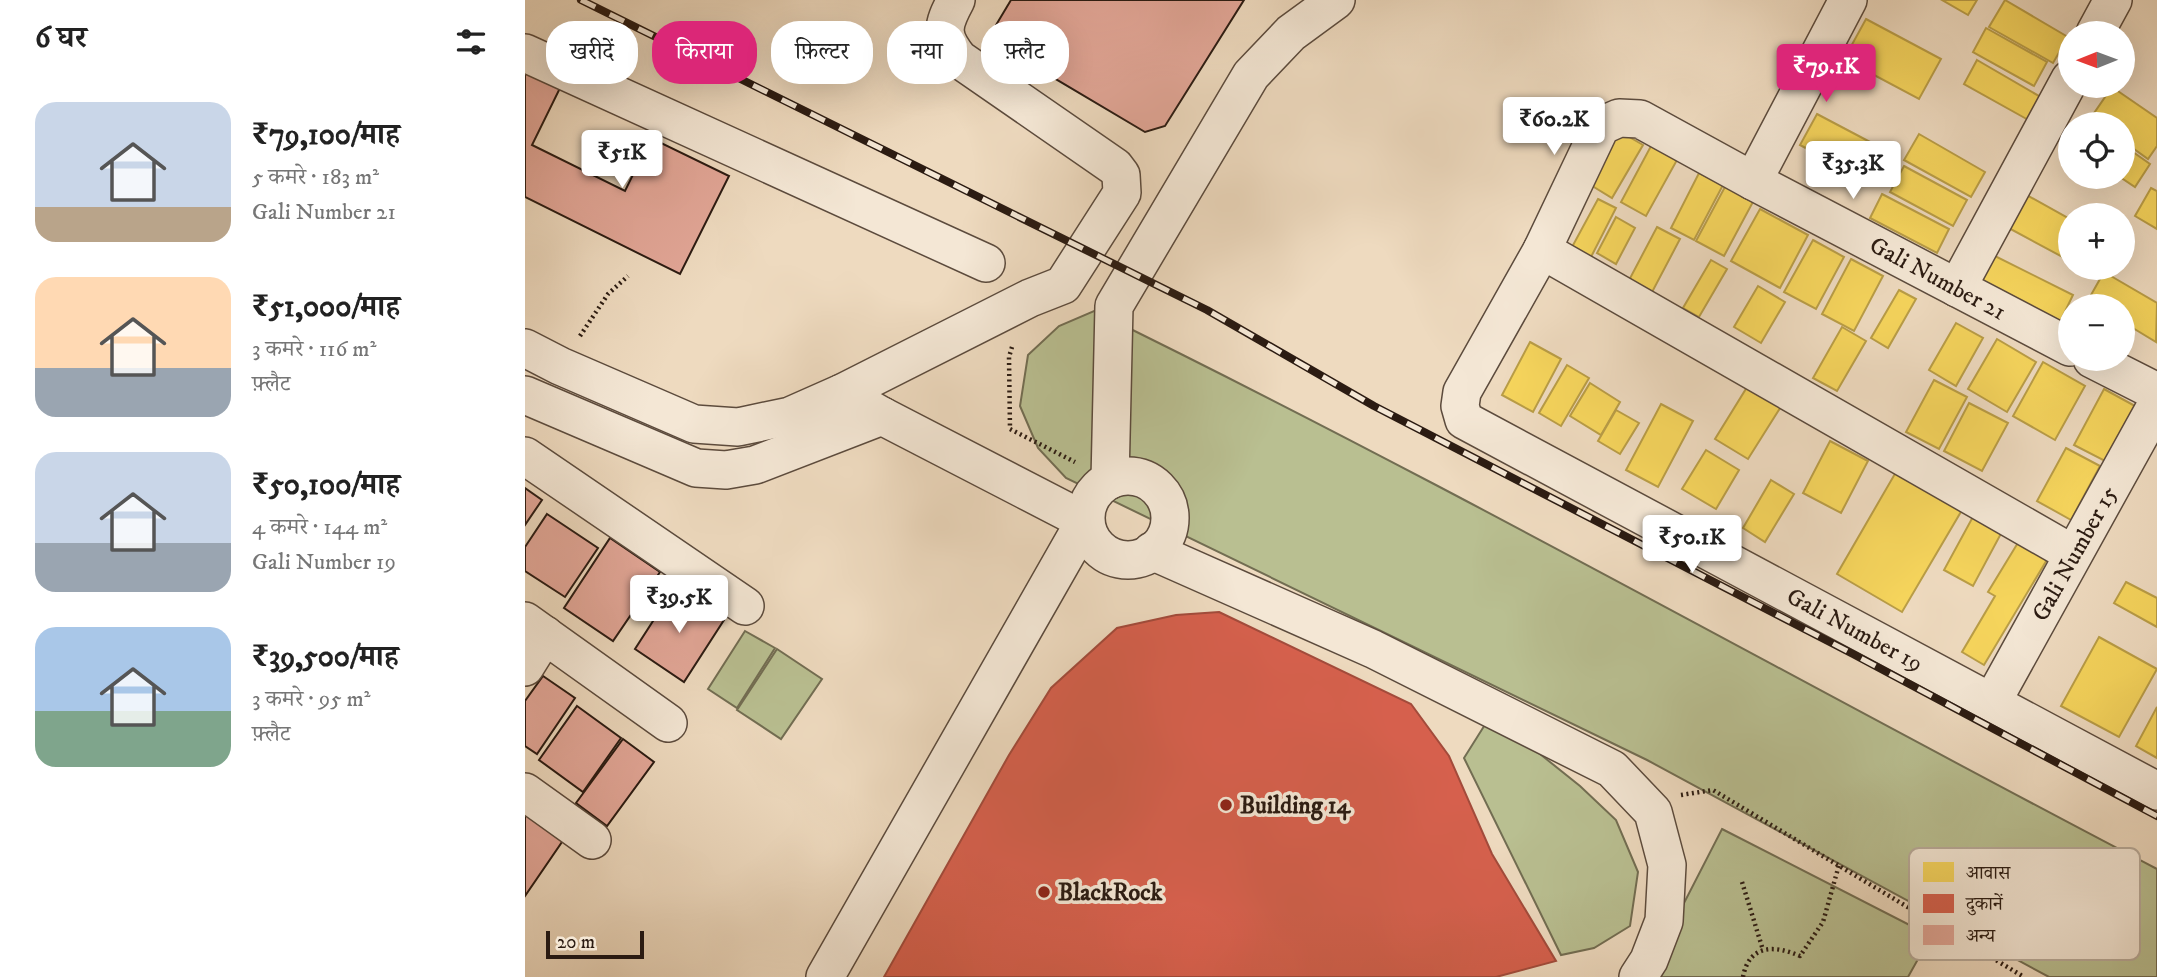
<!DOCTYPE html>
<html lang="hi">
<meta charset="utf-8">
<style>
:root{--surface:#fff;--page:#f2f2f2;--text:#222;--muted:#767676;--accent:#db2777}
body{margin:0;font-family:"IM FELL DW Pica","Noto Serif Devanagari",serif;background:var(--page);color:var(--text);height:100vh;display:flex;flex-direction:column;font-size:26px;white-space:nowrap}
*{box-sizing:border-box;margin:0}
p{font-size:23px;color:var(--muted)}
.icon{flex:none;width:38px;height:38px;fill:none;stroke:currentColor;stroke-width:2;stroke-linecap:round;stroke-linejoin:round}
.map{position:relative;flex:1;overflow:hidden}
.drawer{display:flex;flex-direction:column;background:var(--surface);width:525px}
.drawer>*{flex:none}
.top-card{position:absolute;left:21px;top:21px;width:665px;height:63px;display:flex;gap:14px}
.needle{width:46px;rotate:269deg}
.buttons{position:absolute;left:1533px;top:21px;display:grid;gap:14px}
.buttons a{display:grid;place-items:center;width:77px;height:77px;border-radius:50%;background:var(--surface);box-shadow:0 7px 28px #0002;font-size:35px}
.scale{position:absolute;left:21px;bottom:18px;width:98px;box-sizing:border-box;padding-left:7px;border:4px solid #2b1b12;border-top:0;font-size:19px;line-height:24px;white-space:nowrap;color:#2b1b12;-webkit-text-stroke:5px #f4e7d5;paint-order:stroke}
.price{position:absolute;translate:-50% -60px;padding:0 16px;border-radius:7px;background:#fff;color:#222;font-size:23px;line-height:46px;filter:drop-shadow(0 2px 4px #0008)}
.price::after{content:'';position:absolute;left:50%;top:42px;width:21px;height:16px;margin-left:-10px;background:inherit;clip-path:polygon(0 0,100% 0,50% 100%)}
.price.active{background:var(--accent);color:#fff}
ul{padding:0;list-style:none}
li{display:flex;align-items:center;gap:21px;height:175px;padding:0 35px}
li span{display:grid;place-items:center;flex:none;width:196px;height:140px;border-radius:21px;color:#555}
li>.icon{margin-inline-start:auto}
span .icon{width:84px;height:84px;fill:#fffc;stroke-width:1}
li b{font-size:30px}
h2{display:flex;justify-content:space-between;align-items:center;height:84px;padding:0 35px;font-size:30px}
.tag{padding:0 24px;border-radius:28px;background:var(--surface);box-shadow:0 7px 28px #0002;font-size:24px;line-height:63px}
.tag.active{background:var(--accent);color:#fff}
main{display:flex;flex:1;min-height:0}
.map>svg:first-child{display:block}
.green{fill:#b9bf91;stroke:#726d52;stroke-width:2}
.homes{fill:#f6d55c;stroke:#b99d46;stroke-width:2}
.shops{fill:#d6604d;stroke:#a34b3b;stroke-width:2}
.building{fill:#e2a697;stroke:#2b1b12;stroke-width:2}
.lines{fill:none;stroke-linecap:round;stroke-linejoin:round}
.minor-casing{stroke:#5c4b3d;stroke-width:40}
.path{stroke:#2b1b12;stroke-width:4.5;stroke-dasharray:2 3.5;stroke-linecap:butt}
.minor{stroke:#f4e7d5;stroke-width:37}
.rail-casing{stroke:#2b1b12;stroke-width:8}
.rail{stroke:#f4e7d5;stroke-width:5;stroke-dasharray:16;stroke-linecap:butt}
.poi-dot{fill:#8f2418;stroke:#f4e7d5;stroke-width:2.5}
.labels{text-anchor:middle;stroke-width:7;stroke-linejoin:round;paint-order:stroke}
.street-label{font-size:24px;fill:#2b1b12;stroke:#f4e7d5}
.poi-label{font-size:24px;font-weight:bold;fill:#2b1b12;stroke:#f4e7d5;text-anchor:start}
.key{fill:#f4e7d5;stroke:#b8aa9a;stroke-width:2}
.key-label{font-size:19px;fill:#2b1b12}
</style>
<main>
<section class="drawer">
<h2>6 घर<svg class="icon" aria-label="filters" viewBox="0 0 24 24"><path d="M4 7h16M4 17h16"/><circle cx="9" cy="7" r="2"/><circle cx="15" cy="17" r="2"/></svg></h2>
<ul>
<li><span style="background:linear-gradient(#c9d6e8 75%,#b9a48a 0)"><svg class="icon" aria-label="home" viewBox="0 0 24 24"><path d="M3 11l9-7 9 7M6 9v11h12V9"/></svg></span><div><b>₹79,100/माह</b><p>5 कमरे · 183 m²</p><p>Gali Number 21</p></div></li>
<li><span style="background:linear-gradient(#ffd9b3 65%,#9aa5b1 0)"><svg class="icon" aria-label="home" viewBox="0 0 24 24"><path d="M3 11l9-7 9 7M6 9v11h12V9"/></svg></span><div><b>₹51,000/माह</b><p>3 कमरे · 116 m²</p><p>फ़्लैट</p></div></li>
<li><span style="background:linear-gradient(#c9d6e8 65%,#9aa5b1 0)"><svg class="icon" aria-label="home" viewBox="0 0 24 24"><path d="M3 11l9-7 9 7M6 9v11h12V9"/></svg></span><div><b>₹50,100/माह</b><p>4 कमरे · 144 m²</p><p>Gali Number 19</p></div></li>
<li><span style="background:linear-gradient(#a9c7e8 60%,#7fa58c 0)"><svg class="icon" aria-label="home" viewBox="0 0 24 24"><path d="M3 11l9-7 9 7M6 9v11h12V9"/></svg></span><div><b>₹39,500/माह</b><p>3 कमरे · 95 m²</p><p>फ़्लैट</p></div></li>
</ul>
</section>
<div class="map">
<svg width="1632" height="977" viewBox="0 0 1632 977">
<rect width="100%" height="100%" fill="#eedabf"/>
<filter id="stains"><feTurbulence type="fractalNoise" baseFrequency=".00286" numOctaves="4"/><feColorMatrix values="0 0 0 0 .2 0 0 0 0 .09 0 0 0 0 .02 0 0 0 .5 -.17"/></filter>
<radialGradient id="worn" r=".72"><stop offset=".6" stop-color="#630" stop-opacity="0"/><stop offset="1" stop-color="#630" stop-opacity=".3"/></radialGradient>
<!-- green -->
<g class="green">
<path d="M569 311C929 487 1277 684 1632 869V977H1524L1122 760 541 478 513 448 495 406 503 355 534 326Z"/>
<polygon points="220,631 250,648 212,708 183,689"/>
<polygon points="252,649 297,679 256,739 212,710"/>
<polygon points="961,723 1015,754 1055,786 1091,820 1113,872 1105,926 1069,948 1036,955 939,758"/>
<polygon points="1197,829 1406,936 1383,977 1121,977"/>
</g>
<!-- homes -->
<g class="homes">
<polygon points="1417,0 1452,0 1443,15"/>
<polygon points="1480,0 1543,37 1528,63 1464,27"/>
<polygon points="1341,19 1416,59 1394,99 1319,59"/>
<polygon points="1461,28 1522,62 1509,86 1448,52"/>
<polygon points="1452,60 1519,99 1507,122 1439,84"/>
<polygon points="1587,87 1632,118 1632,146 1623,159 1598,141 1598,124 1573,124 1565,119"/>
<polygon points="1292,114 1366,153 1349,185 1275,145"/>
<polygon points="1094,131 1118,145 1087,198 1064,184"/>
<polygon points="1394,134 1460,172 1446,197 1379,160"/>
<polygon points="1598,145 1625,164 1610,187 1595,177 1598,177"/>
<polygon points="1126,146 1152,160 1121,216 1096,202"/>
<polygon points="1379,166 1442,200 1428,226 1365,192"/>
<polygon points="1174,173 1198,185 1169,240 1146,228"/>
<polygon points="1201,185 1229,200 1199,256 1171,241"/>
<polygon points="1626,188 1632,191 1632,229 1610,216"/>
<polygon points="1498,193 1545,219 1545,261 1480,226"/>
<polygon points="1357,194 1424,229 1412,253 1345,218"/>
<polygon points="1073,199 1091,208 1066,257 1047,247"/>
<polygon points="1235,209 1283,235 1255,288 1206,261"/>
<polygon points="1091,217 1110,228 1091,264 1072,253"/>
<polygon points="1132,227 1155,239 1125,296 1102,284"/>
<polygon points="1288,240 1319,257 1291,309 1259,292"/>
<polygon points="1466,254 1548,295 1533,326 1451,285"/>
<polygon points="1326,259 1358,276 1329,331 1297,314"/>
<polygon points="1186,260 1202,269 1174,317 1158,308"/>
<polygon points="1579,272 1632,303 1631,342 1598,322 1598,306 1570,306 1562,302"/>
<polygon points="1233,286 1260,302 1236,343 1209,327"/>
<polygon points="1374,290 1391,299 1363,348 1346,338"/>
<polygon points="1431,323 1458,338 1431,386 1404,370"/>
<polygon points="1317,327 1341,341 1312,391 1288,378"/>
<polygon points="1472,339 1511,362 1482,412 1443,389"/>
<polygon points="1005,342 1036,359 1008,412 977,395"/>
<polygon points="1518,362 1560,386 1530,440 1488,416"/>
<polygon points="1042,365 1064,378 1036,426 1014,413"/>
<polygon points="1409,380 1442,397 1414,449 1381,432"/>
<polygon points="1065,383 1095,402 1076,435 1045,416"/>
<polygon points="1224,384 1257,405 1223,459 1190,439"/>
<polygon points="1579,389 1610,406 1580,461 1549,445"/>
<polygon points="1444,403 1483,423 1457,471 1419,451"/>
<polygon points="1136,404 1168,421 1133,487 1101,470"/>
<polygon points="1091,410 1114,423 1095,454 1073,441"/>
<polygon points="1305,441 1343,461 1316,513 1278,493"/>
<polygon points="1541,448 1575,466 1546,520 1512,501"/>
<polygon points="1181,450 1214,470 1191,509 1157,489"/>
<polygon points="1371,472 1437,510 1377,612 1312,574"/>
<polygon points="1246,480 1269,494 1240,542 1218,528"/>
<polygon points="1450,513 1479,528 1448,586 1419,570"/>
<polygon points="1494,541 1523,558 1459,665 1437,652 1470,596 1463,592"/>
<polygon points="1601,582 1632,598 1632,627 1589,603"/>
<polygon points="1574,637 1632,669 1594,737 1536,706"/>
<polygon points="1632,707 1632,758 1611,746"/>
</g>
<!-- shops -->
<polygon class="shops" points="694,612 886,704 924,756 967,854 1031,961 971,977 359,977 484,755 526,688 592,628 651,615"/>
<!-- building -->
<g class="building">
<polygon points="486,0 719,0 640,126 620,132 480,49 471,25"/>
<polygon points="0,63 38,82 7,145 100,191 126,138 204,176 155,274 0,197"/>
<polygon points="0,488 17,500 0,525"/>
<polygon points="22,514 73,548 40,597 0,571 0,547"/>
<polygon points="85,538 135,572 88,641 39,608"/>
<polygon points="150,587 199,620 159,682 110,649"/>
<polygon points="18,676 50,698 12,754 0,746 0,701"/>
<polygon points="52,706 96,738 58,792 14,760"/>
<polygon points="98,739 129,762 82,826 51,803"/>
<polygon points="0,814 39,839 0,896"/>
</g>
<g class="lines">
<defs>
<g id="minor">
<polyline points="1570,33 1588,0"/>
<polyline points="0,53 461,263"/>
<polyline points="1228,181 1323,0"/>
<polyline points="1017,250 1548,554"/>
<polyline points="1432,288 1545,79"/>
<path id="s1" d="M1545 347 1228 181 1115 119 1094 118 1076 126 1017 250 937 392 935 406 939 420 1632 791"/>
<path d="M0 348 35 366 169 424 213 427 265 416 317 393 505 298 538 285 597 193 596 175 590 167 434 59C415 35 417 26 431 0"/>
<polyline points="1567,359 1632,392"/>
<polyline points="0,395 171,468 201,470 230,465 357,416"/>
<polyline points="0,456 220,606"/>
<circle cx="603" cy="518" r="42"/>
<polyline points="585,480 589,306 726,75 766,33 811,0"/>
<polyline points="627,551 848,649 1087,769 1128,812 1142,865 1139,921 1124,960 1113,977"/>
<polyline points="0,621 143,723"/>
<polyline points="0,667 20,635"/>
<path id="s2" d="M1467 702 1632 404"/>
<polyline points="0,792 67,840"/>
<polyline points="300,977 560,521 357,416 317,393"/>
</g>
</defs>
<!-- minor casing -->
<use href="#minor" class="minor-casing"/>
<!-- path -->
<g class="path">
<polyline points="55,336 83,294 103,276"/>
<polyline points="487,347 484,357 485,429 550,462"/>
<polyline points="1156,795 1188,790 1499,977"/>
<polyline points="1217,882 1238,950"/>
<path d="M1218 977C1224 944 1250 945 1275 956L1298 922 1314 865"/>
</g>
<!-- minor -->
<use href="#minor" class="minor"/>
<defs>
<polyline id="rail" points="56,0 682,310 849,406 1328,654 1632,816"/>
</defs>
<!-- rail casing -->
<use href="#rail" class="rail-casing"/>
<!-- rail -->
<use href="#rail" class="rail"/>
</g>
<!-- markers -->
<g class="poi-dot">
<circle cx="701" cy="805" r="7"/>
<circle cx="519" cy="892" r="7"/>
</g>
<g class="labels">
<!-- street labels -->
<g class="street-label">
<text transform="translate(1413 278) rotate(28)" y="8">Gali Number 21</text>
<text dy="8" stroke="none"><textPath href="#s2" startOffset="170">Gali Number 15</textPath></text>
<text dy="8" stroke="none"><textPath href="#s1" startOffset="1300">Gali Number 19</textPath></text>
</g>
<!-- poi labels -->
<g class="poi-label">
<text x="715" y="813">Building 14</text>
<text x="533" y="900">BlackRock</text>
</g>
</g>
<!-- legend -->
<rect x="1384" y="848" width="231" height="112" rx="10" class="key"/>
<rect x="1398" y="862" width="31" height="20" fill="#f6d55c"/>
<rect x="1398" y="894" width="31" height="19" fill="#d6604d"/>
<rect x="1398" y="925" width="31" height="20" fill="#e2a697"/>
<g class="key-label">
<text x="1441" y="879">आवास</text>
<text x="1441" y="910">दुकानें</text>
<text x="1441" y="942">अन्य</text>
</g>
<rect width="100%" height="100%" filter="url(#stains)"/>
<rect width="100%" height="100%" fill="url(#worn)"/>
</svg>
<div class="buttons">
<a><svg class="needle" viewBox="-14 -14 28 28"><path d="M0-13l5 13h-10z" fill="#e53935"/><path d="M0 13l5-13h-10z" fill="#767676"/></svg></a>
<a><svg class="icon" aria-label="locate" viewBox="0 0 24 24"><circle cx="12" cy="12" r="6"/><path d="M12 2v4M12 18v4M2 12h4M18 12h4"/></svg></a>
<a>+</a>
<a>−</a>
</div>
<div class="scale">20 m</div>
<b class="price active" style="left:1301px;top:104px">₹79.1K</b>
<b class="price" style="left:1029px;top:157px">₹60.2K</b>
<b class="price" style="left:97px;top:190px">₹51K</b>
<b class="price" style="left:1328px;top:201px">₹35.3K</b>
<b class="price" style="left:1167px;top:575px">₹50.1K</b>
<b class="price" style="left:154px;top:635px">₹39.5K</b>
<div class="top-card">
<a class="tag">खरीदें</a>
<a class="tag active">किराया</a>
<a class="tag">फ़िल्टर</a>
<a class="tag">नया</a>
<a class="tag">फ़्लैट</a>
</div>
</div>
</main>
